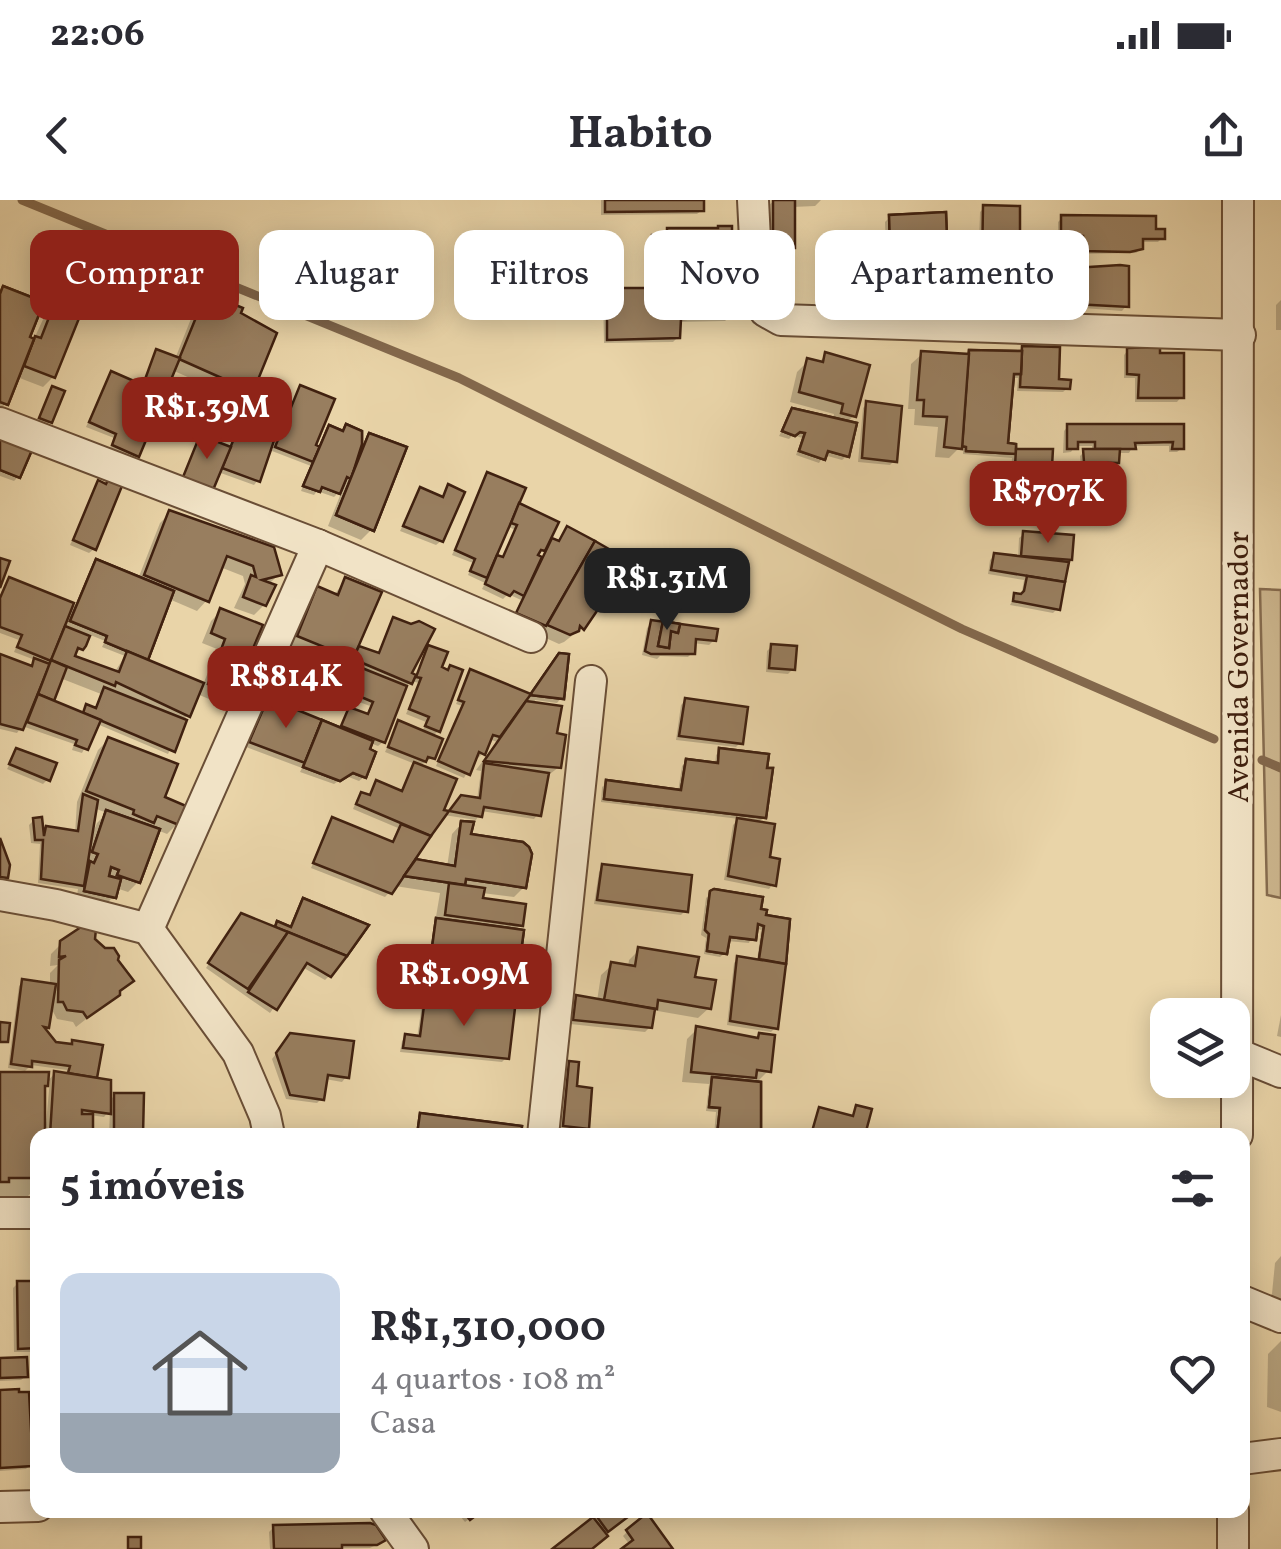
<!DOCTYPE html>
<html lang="pt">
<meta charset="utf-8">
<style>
:root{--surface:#fff;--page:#f2f2f3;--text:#2b2b33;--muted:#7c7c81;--accent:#8f2418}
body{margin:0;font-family:Vollkorn,serif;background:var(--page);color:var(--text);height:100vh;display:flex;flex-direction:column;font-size:38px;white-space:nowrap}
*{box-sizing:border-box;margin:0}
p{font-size:32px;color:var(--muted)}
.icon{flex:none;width:55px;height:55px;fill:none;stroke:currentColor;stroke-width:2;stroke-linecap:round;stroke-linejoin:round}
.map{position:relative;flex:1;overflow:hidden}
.details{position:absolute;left:30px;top:928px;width:1220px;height:390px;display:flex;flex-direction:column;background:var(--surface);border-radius:20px;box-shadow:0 5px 25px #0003}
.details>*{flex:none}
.hud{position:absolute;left:30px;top:30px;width:1222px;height:90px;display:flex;gap:20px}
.fabs{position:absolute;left:1150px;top:798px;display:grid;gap:20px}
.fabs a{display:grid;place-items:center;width:100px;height:100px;border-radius:20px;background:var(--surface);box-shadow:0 5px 25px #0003;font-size:50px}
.price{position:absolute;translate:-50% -85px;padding:0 22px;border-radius:20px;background:var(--accent);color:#fff;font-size:32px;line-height:65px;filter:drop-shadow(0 2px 5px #0008)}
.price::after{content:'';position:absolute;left:50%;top:60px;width:30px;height:22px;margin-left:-15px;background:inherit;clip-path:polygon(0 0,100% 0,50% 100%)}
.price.active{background:#222;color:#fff}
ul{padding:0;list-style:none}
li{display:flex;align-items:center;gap:30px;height:250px;padding:0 30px}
li span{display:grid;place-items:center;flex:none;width:280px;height:200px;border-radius:20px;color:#555}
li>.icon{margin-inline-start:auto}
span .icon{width:120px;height:120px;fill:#fffc;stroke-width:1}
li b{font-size:42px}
h2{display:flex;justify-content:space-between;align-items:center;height:120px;padding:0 30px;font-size:42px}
.chip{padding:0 35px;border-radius:20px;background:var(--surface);box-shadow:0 5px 25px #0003;font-size:35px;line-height:90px}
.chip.active{background:var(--accent);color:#fff}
.status{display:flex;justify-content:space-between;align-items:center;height:70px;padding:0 50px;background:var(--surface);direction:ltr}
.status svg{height:28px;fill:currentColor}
header{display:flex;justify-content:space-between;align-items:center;height:130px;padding:0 30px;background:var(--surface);font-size:45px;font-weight:700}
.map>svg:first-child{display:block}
.green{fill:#ccb68e;stroke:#866c4f;stroke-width:2.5}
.shadow{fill:#0003;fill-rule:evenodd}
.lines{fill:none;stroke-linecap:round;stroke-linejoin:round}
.stream{stroke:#83684c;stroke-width:9}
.building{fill:#987e5f;stroke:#402110;stroke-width:2.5}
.minor-casing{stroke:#6a4e36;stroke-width:34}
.minor{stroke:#f1e3c6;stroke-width:30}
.labels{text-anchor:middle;stroke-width:9;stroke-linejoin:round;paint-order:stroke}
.street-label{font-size:30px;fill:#402110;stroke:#f1e3c6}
</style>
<div class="status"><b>22:06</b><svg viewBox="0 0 49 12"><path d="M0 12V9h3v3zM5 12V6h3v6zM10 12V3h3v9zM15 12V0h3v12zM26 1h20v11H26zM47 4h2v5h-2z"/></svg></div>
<header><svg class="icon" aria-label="back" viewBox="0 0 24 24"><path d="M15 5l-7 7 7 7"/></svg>Habito<svg class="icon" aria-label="share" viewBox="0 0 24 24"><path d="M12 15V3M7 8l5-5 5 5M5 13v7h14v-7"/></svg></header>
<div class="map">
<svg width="1281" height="1349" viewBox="0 0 1281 1349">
<rect width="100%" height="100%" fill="#e9d4a8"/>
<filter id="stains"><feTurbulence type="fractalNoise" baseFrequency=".002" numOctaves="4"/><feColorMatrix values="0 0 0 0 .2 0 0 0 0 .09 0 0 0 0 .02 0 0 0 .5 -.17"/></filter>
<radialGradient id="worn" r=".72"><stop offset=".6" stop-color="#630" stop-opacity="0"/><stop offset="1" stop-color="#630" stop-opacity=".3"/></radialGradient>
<!-- green -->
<polygon class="green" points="1260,389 1281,390 1281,698 1267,695"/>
<!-- shadow -->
<g class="shadow">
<polygon points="601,0 702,0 702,10 697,14 601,15"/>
<polygon points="775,0 821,0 815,6 793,7 793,47 788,51 769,51 769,5"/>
<polygon points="984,8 1018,66 1013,71 978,69 980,12"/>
<polygon points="890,17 946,94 888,100 885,22"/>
<polygon points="1062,18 1154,31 1162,38 1158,42 1141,42 1141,48 1136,53 1079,54 1079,40 1058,40 1058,22"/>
<polygon points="668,30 729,46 725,51 716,50 717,86 730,116 725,121 678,122 678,137 673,142 604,143 603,95 608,90 664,91 664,61 649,61 648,42"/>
<polygon points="1075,71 1126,106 1122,111 1070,107 1070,75"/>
<path d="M57 87 53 177 43 187 17 177 6 204 0 208V93L4 89 43 105ZM38 110 46 113 33 141 26 139Z"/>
<polygon points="206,96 251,190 241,201 172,170 137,255 132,260 109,250 114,238 86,227 107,179 111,174 141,187 157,152 175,159 196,106"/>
<polygon points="1281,100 1281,130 1276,130 1276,105"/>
<polygon points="1128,150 1181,197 1177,202 1135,202 1135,178 1124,178 1124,155"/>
<polygon points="922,154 966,157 1068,188 1063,192 1017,191 1018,178 1011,178 1006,245 1048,287 1077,298 1072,302 1009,303 1012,258 963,254 963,250 957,250 949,258 935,257 938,227 914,225 915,209 908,209 911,164"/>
<polygon points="826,155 854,215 847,223 847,256 842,260 824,255 819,263 796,255 802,238 793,235 789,239 779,236 793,210 833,220 834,214 790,202 797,172 808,161 817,164"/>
<polygon points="300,188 313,247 318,249 329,228 341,232 346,227 356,250 370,236 372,329 361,340 328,326 343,288 334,297 317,291 314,295 301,291 311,266 272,251 281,228 276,226 258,280 254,285 218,272 180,282 201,237 229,249 253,197 288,211"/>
<polygon points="52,189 50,222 46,226 36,222"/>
<polygon points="867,204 894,261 890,265 858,262 863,208"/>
<polygon points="1068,226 1181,226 1182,248 1177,252 1169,252 1169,246 1133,246 1129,253 1117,253 1116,262 1112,266 1081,266 1080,256 1084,252 1092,252 1092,246 1075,246 1071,252 1063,253 1064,231"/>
<polygon points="0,240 18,277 14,281 0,276"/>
<path d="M488 275 548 339 558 343 568 329 594 343 583 427 564 442 559 444 539 435 513 418 521 400 508 394 503 399 482 389 485 383 468 375 473 363 452 355ZM507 326 515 330 501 360 494 356ZM540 346 548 350 544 361 534 356Z"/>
<polygon points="98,283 94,349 89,353 70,345"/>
<polygon points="449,287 441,341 436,345 400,331 420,290 442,299"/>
<path d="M170 313 279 374 268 385 264 405 254 415 234 408 245 384 243 376 220 367 207 400 197 411 169 399 145 461 203 485 217 449 202 443 211 421 221 411 259 426 232 493 221 504 197 494 168 554 97 524 82 553 72 550 74 544 22 526 17 533 0 529V456L30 468 35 460 14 452 19 440 0 433V396L5 384 9 380 76 406 96 362 138 379 160 323ZM88 434 105 441 102 447 125 456 114 473 72 458 84 445ZM60 478 101 494 94 510 87 507 81 515 51 502Z"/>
<path d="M1024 334 1070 359 1057 409 1053 413 1010 405 1015 396 1021 397 1024 380 988 374 990 360 995 355 1018 359 1019 338ZM1058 356V363L1030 357Z"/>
<path d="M346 380 356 447 377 455 394 420 425 446 445 454 439 469 438 531 432 537V558L419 566 441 612 449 614 457 602 477 600 481 571 476 570 497 542 489 539 483 553 478 558 475 556 464 578 436 566 462 506 456 504 467 477 471 472 531 496 555 461 561 498 557 503 535 500 534 505 554 535 559 567 546 577 538 614 534 619 481 611 476 620 444 615 412 661 447 667 452 634 462 623 468 636 524 687 514 697 482 693 481 700 521 725 515 731 513 795 508 799 424 788 440 693 395 686 385 697 311 668 333 620 391 644 398 628 353 609 357 599 361 595 368 598 376 583 400 593 415 564 385 552 399 523 422 533 426 522 406 514 419 483 411 481 406 487 383 542 378 546 370 543 364 577 359 581 346 576 334 584 300 572 302 568 246 547 268 501 339 530 349 510 366 516 370 506 351 499 354 491 337 484 343 469 288 446 308 399 318 389 333 396ZM420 448 429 451 418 478 409 475Z"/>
<polygon points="652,423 714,440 709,445 693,443 692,453 688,457 660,456 657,459 642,455 647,428"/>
<polygon points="772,446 793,469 788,474 766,472 767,451"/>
<polygon points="686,500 740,543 736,547 676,540 681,505"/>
<path d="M108 540 162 598 177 624 167 634 157 630 138 682 128 692 116 688 114 696 104 706 76 701 78 689 38 683 40 644 31 643 29 625 34 620 41 634 47 629 75 634 77 602 98 550ZM94 608 107 613 97 623 92 635H90Z"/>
<polygon points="17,551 48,579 43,584 7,569"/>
<polygon points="720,551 764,617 758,623 773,684 769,689 724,680 733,625 739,619 601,602 602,587 607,583 678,592 682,566 687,561 715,565 716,555"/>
<polygon points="603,667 685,711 681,715 594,704 599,672"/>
<polygon points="711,693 758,711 763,717 787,721 775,828 771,832 727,825 734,763 738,758 757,761 761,730 755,728 749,743 727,741 725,753 720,757 704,754 706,738 701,735 706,698"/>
<polygon points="303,701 330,775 325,780 302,767 270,813 206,768 237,721 289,729"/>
<path d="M93 740 118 794 76 827 73 822 57 819 50 806 44 830 55 845 95 880 108 902 115 895 141 935H109L110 910 104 917 90 915V935H38V986L22 1002 0 998V875L46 883 55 873 66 875 67 870 31 865 25 871 8 868 19 786 23 782 50 785V773L58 765 50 766 51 754 62 743ZM50 880 46 923 42 922V889Z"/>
<polygon points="639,750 693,779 709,808 698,818 652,810 650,827 645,832 570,824 572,802 577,798 597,801 601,775 612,765 628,767 629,760"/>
<polygon points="426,801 506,858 502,862 400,852 402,841 406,837 417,838 422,805"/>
<polygon points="1281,815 1281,837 1277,836"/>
<polygon points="697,829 756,840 760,836 768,871 755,884 758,935 714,935 716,912 706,911 709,884 682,882 687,839"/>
<polygon points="286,841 346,877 342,882 325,879 322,898 317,903 286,899 272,859"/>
<polygon points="570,863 586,928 582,932 560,930 566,868"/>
<polygon points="1281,1056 1281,1118 1270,1114 1275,1063"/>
<polygon points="18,1083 38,1083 38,1160 35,1152 14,1152 13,1088"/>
<polygon points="1281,1141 1281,1212 1267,1207 1268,1154"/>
<polygon points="0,1160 26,1176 21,1180 0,1181"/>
<polygon points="0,1192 30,1265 26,1269 0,1271"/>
<polygon points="455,1310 481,1310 465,1322"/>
<polygon points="584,1310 634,1310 603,1334 589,1349 556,1349 592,1321"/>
<polygon points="274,1327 378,1344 370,1348 270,1349 269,1332"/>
<polygon points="627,1332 670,1349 625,1349 630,1345 623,1336"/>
</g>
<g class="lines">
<!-- stream -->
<g class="stream">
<polyline points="22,0 459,178 962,429 1214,539"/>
<polyline points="1262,560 1281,568"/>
</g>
</g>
<!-- building -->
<g class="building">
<polygon points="605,0 704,0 704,11 605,12"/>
<rect x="773" y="0" width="22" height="48"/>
<polygon points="983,5 1020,6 1020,67 982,66"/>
<polygon points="946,12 949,96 892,102 889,15"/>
<polygon points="946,12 949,96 892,102 889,15"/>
<polygon points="1061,15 1156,16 1156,29 1165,29 1165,39 1143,39 1143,49 1130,52 1082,51 1083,36 1061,36"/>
<polygon points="718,26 732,26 732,47 719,47 719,83 667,84 667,57 653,58 652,35 667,34 667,28 718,28"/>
<polygon points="1120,65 1129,66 1129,107 1074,104 1074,68"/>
<polygon points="719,83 732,84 732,117 681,119 680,138 607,140 607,88 702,88 702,84"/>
<polygon points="56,84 88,96 55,178 24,166 35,136 41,138 55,102 49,100"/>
<polygon points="3,86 44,102 30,137 34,139 8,205 0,202 0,94"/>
<polygon points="3,86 44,102 30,137 34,139 8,205 0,202 0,94"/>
<polygon points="206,93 243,108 241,113 277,133 253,192 179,159"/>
<polygon points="1022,146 1060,147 1059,179 1071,180 1070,189 1020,187"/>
<polygon points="1160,147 1160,153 1184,153 1184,198 1138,198 1139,175 1127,174 1127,148"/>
<polygon points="156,149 180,158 139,257 112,245 116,234 89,222 111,171 143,185"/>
<polygon points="969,150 1022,151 1021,174 1014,174 1008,243 1016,244 1016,254 966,251 966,247 962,246"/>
<polygon points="969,150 1022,151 1021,174 1014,174 1008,243 1016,244 1016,254 966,251 966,247 962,246"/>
<polygon points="921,151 969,154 962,249 944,247 947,217 923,216 924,200 917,200"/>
<polygon points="825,152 870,165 856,217 841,213 843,204 799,192 807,158 823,162"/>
<polygon points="300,185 335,199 316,245 320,247 313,262 275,247"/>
<polygon points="52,186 65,191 52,223 39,218"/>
<polygon points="252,194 290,209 284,224 280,223 260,282 222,268"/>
<polygon points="866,201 902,206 897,262 862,258"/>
<polygon points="792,208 857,223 849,257 828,251 825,260 799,251 805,233 800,232 795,236 782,231"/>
<polygon points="792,208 857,223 849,257 828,251 825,260 799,251 805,233 800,232 795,236 782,231"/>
<polygon points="346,224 362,231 362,244 351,279 347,277 340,294 322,287 320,292 303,286 329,225 343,231"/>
<polygon points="346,224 362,231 362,244 351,279 347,277 340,294 322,287 320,292 303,286 329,225 343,231"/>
<polygon points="1067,224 1184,224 1184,249 1172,249 1173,242 1135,243 1136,249 1095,249 1095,242 1078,242 1078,249 1067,249"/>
<polygon points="369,233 407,247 374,331 336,315"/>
<polygon points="369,233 407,247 374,331 336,315"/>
<polygon points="200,235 231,247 213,290 183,277"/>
<polygon points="0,238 32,250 20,278 0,270"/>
<polygon points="0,238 32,250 20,278 0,270"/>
<polygon points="1016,249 1053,249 1051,284 1079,284 1079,299 1013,300"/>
<polygon points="1083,249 1120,249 1119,263 1084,262"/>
<polygon points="487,272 526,288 487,378 470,371 475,359 455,350"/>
<polygon points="98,280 106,284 108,280 122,286 96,350 73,340"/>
<polygon points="448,284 465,292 443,342 403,326 420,287 443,297"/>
<polygon points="519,303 559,322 545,351 541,350 538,355 542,357 524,396 514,391 510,396 485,384 497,355 503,357 517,325 511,323"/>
<polygon points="169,310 274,347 282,375 262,380 276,385 266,406 243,397 251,375 256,377 253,366 227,356 209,402 144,375"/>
<polygon points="567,326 595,341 546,426 516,413 552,338 559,341"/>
<polygon points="1023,331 1074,335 1072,360 1021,356"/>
<polygon points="595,341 628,360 620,377 584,430 580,426 579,431 570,435 547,425"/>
<polygon points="994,353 1069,362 1065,382 991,370"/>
<polygon points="0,358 10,361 0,388"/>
<polygon points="96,359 174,391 148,460 105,442 107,436 70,421"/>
<polygon points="96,359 174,391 148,460 105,442 107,436 70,421"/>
<polygon points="1027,376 1065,382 1060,410 1013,401 1014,393 1021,394 1024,391"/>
<polygon points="9,377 74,403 51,461 17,447 22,435 0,427 0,398"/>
<polygon points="345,377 382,392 353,459 297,436 317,386 338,395"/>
<polygon points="220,408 263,425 233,495 208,484 225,439 211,433"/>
<polygon points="393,417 411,424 419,421 435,429 412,473 416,475 412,484 353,459 359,446 379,453"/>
<polygon points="651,420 718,429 716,441 696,439 695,454 651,454 645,451"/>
<polygon points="663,421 680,424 678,433 671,431 669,448 658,446"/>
<polygon points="663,421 680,424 678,433 671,431 669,448 658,446"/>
<polygon points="65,426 90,436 86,446 83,450 78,448 75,456 119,472 127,451 204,483 190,517 116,482 115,486 51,460"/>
<polygon points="771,444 797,446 795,470 769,468"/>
<polygon points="428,445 448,452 442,467 448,470 450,465 463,470 440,532 425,526 429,517 409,509 421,478 416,477"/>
<polygon points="559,453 569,454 564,499 530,495"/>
<polygon points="559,453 569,454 564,499 530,495"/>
<polygon points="0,454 32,466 34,458 50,464 23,530 0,524"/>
<polygon points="51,460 67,467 54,501 38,494"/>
<polygon points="347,462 407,486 385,543 341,526 349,507 368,514 373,502 354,494 357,486 340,479"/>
<polygon points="470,469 531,494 500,537 493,535 485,555 479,552 470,575 438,561 464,502 458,500"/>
<polygon points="104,487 187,520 175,552 83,513 86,504 96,508"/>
<polygon points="38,494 101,520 88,550 75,545 77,540 27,522"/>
<polygon points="268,498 322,520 305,563 249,542"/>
<polygon points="685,498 748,507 743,544 679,536"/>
<polygon points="526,501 562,506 557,533 566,535 561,568 484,561"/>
<polygon points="322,520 373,541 370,549 376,552 366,578 353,573 340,581 303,567"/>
<polygon points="322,520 373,541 370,549 376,552 366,578 353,573 340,581 303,567"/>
<polygon points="398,520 443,539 435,559 428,557 426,562 388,547"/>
<polygon points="108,537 178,564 165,597 186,606 179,625 157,616 154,623 133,614 134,610 86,591"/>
<polygon points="16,548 57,563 50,581 9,564"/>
<polygon points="719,548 769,554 767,568 773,568 766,618 604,599 606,580 681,590 686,559 718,563"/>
<polygon points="719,548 769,554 767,568 773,568 766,618 604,599 606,580 681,590 686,559 718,563"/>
<polygon points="414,562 457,579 444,610 449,611 431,636 356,604 361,592 370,595 376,580 402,591"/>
<polygon points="484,563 549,573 541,616 484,607 482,617 449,611 461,595 480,598"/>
<polygon points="83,594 98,600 84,686 41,679 43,640 35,640 33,618 42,617 44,636 46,626 78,631"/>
<polygon points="106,610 160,629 140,683 117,675 119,670 111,667 109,676 121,679 116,698 84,691 90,661 94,663 98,654 92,652"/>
<polygon points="106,610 160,629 140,683 117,675 119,670 111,667 109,676 121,679 116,698 84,691 90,661 94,663 98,654 92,652"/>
<polygon points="332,617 393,642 401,624 431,636 392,694 313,663"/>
<polygon points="737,618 775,624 770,657 780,659 776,686 728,676"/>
<polygon points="461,621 474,622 471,634 523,642 529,647 532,654 526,688 466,679 465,685 404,676 416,659 455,666"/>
<polygon points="461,621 474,622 471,634 523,642 529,647 532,654 526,688 466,679 465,685 404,676 416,659 455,666"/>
<polygon points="0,638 10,665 8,678 0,677"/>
<polygon points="602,664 692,675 688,712 597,700"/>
<polygon points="449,683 485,688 483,698 526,704 523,726 445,715"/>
<polygon points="714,689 763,697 761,709 767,710 766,715 790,719 786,764 759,759 764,726 758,724 756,740 730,737 727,754 707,751 709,734 705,730 710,691"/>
<polygon points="714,689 763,697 761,709 767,710 766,715 790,719 786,764 759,759 764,726 758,724 756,740 730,737 727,754 707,751 709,734 705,730 710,691"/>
<polygon points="303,698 369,725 347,756 275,727 277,721 291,727"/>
<polygon points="303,698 369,725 347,756 275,727 277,721 291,727"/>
<polygon points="241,713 288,732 248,789 208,763"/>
<polygon points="436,718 524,730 515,796 427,784"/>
<polygon points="436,718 524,730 515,796 427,784"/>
<polygon points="81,727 96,729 95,739 105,748 114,748 119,756 118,760 134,781 120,791 120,795 87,818 83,812 67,810 63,802 58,802 59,760 66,756 59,757 60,741"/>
<polygon points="288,732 347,756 331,777 307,763 277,810 248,792"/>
<polygon points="638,747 699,757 695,777 716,780 711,809 658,800 657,809 604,800 611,762 635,766"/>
<polygon points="737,756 786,764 778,829 730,821"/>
<polygon points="22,779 56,784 49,828 44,827 56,842 72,844 72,840 103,845 97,878 68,873 70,866 32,861 32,867 11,864"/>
<polygon points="576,795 655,809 652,828 573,820"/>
<polygon points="425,798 515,808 509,859 403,848 405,834 420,836"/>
<polygon points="0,822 10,823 8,842 0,842"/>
<polygon points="696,826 758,838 759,833 775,835 771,872 757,870 756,878 691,872"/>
<polygon points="290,833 354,841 349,878 328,875 324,900 290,895 276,853"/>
<polygon points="569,861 579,862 577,886 592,888 589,929 563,926"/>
<polygon points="54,871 111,880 111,914 82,910 82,914 93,914 93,935 50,935"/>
<polygon points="0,872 49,872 48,886 45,886 45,935 38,935 38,982 37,978 9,978 9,982 0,982"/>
<polygon points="712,877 761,882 761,935 717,935 720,908 709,907"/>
<polygon points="712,877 761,882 761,935 717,935 720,908 709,907"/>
<polygon points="114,893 144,893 143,935 114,935"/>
<polygon points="856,905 872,909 865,935 811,935 819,907 853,916"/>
<polygon points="420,913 522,926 521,935 417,935"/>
<polygon points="420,913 522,926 521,935 417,935"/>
<polygon points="17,1081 38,1081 38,1148 18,1149"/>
<polygon points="27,1157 28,1177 0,1178 0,1158"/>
<polygon points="19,1189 19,1192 29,1192 33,1266 0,1268 0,1190"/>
<polygon points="462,1310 483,1310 470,1320"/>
<polygon points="592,1310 637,1310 608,1332"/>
<polygon points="647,1313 673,1349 621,1349 633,1340 626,1330"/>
<polygon points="593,1317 608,1336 592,1349 552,1349"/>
<polygon points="370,1323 376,1325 386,1340 377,1345 342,1345 342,1349 274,1349 273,1325"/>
<rect x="128" y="1337" width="13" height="12"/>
</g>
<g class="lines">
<defs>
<g id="minor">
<polyline points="753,0 758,98 765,111 781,120 1240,135"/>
<polyline points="0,223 318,345 531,437"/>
<polyline points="0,695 56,705 148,729 238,853 265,916 269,935"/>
<polyline points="148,729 318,345"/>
<polyline points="1237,854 1281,872"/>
<polyline points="543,935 591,481"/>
<polyline points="1237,935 1238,0"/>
<polyline points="0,1013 38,1013"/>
<polyline points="1242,1101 1281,1117"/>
<polyline points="1242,1259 1281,1254"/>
<polyline points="0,1307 38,1306"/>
<polyline points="385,1310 413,1349"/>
<polyline points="1233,1310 1233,1349"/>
</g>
</defs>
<!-- minor casing -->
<use href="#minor" class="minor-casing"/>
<!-- minor -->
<use href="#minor" class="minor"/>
</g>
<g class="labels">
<!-- street labels -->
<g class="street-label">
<text transform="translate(1238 467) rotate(-90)" y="10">Avenida Governador</text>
</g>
</g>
<rect width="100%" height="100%" filter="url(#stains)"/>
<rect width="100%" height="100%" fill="url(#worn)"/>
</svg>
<div class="fabs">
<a><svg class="icon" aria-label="layers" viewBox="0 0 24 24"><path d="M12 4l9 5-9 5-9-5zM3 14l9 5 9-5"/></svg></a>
</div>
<b class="price" style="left:207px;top:262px">R$1.39M</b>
<b class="price" style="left:1048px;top:346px">R$707K</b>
<b class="price active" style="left:667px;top:433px">R$1.31M</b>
<b class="price" style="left:286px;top:531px">R$814K</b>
<b class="price" style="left:464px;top:829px">R$1.09M</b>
<div class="hud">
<a class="chip active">Comprar</a>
<a class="chip">Alugar</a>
<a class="chip">Filtros</a>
<a class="chip">Novo</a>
<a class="chip">Apartamento</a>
</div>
<section class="details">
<h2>5 imóveis<svg class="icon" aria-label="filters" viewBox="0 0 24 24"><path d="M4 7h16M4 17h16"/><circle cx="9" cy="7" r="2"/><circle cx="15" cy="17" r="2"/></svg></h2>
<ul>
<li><span style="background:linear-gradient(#c9d6e8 70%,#9aa5b1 0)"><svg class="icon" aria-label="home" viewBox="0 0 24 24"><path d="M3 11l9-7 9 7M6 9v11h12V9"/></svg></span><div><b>R$1,310,000</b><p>4 quartos · 108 m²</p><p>Casa</p></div><svg class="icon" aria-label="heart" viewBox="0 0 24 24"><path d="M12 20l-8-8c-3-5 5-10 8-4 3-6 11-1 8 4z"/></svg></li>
</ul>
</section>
</div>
